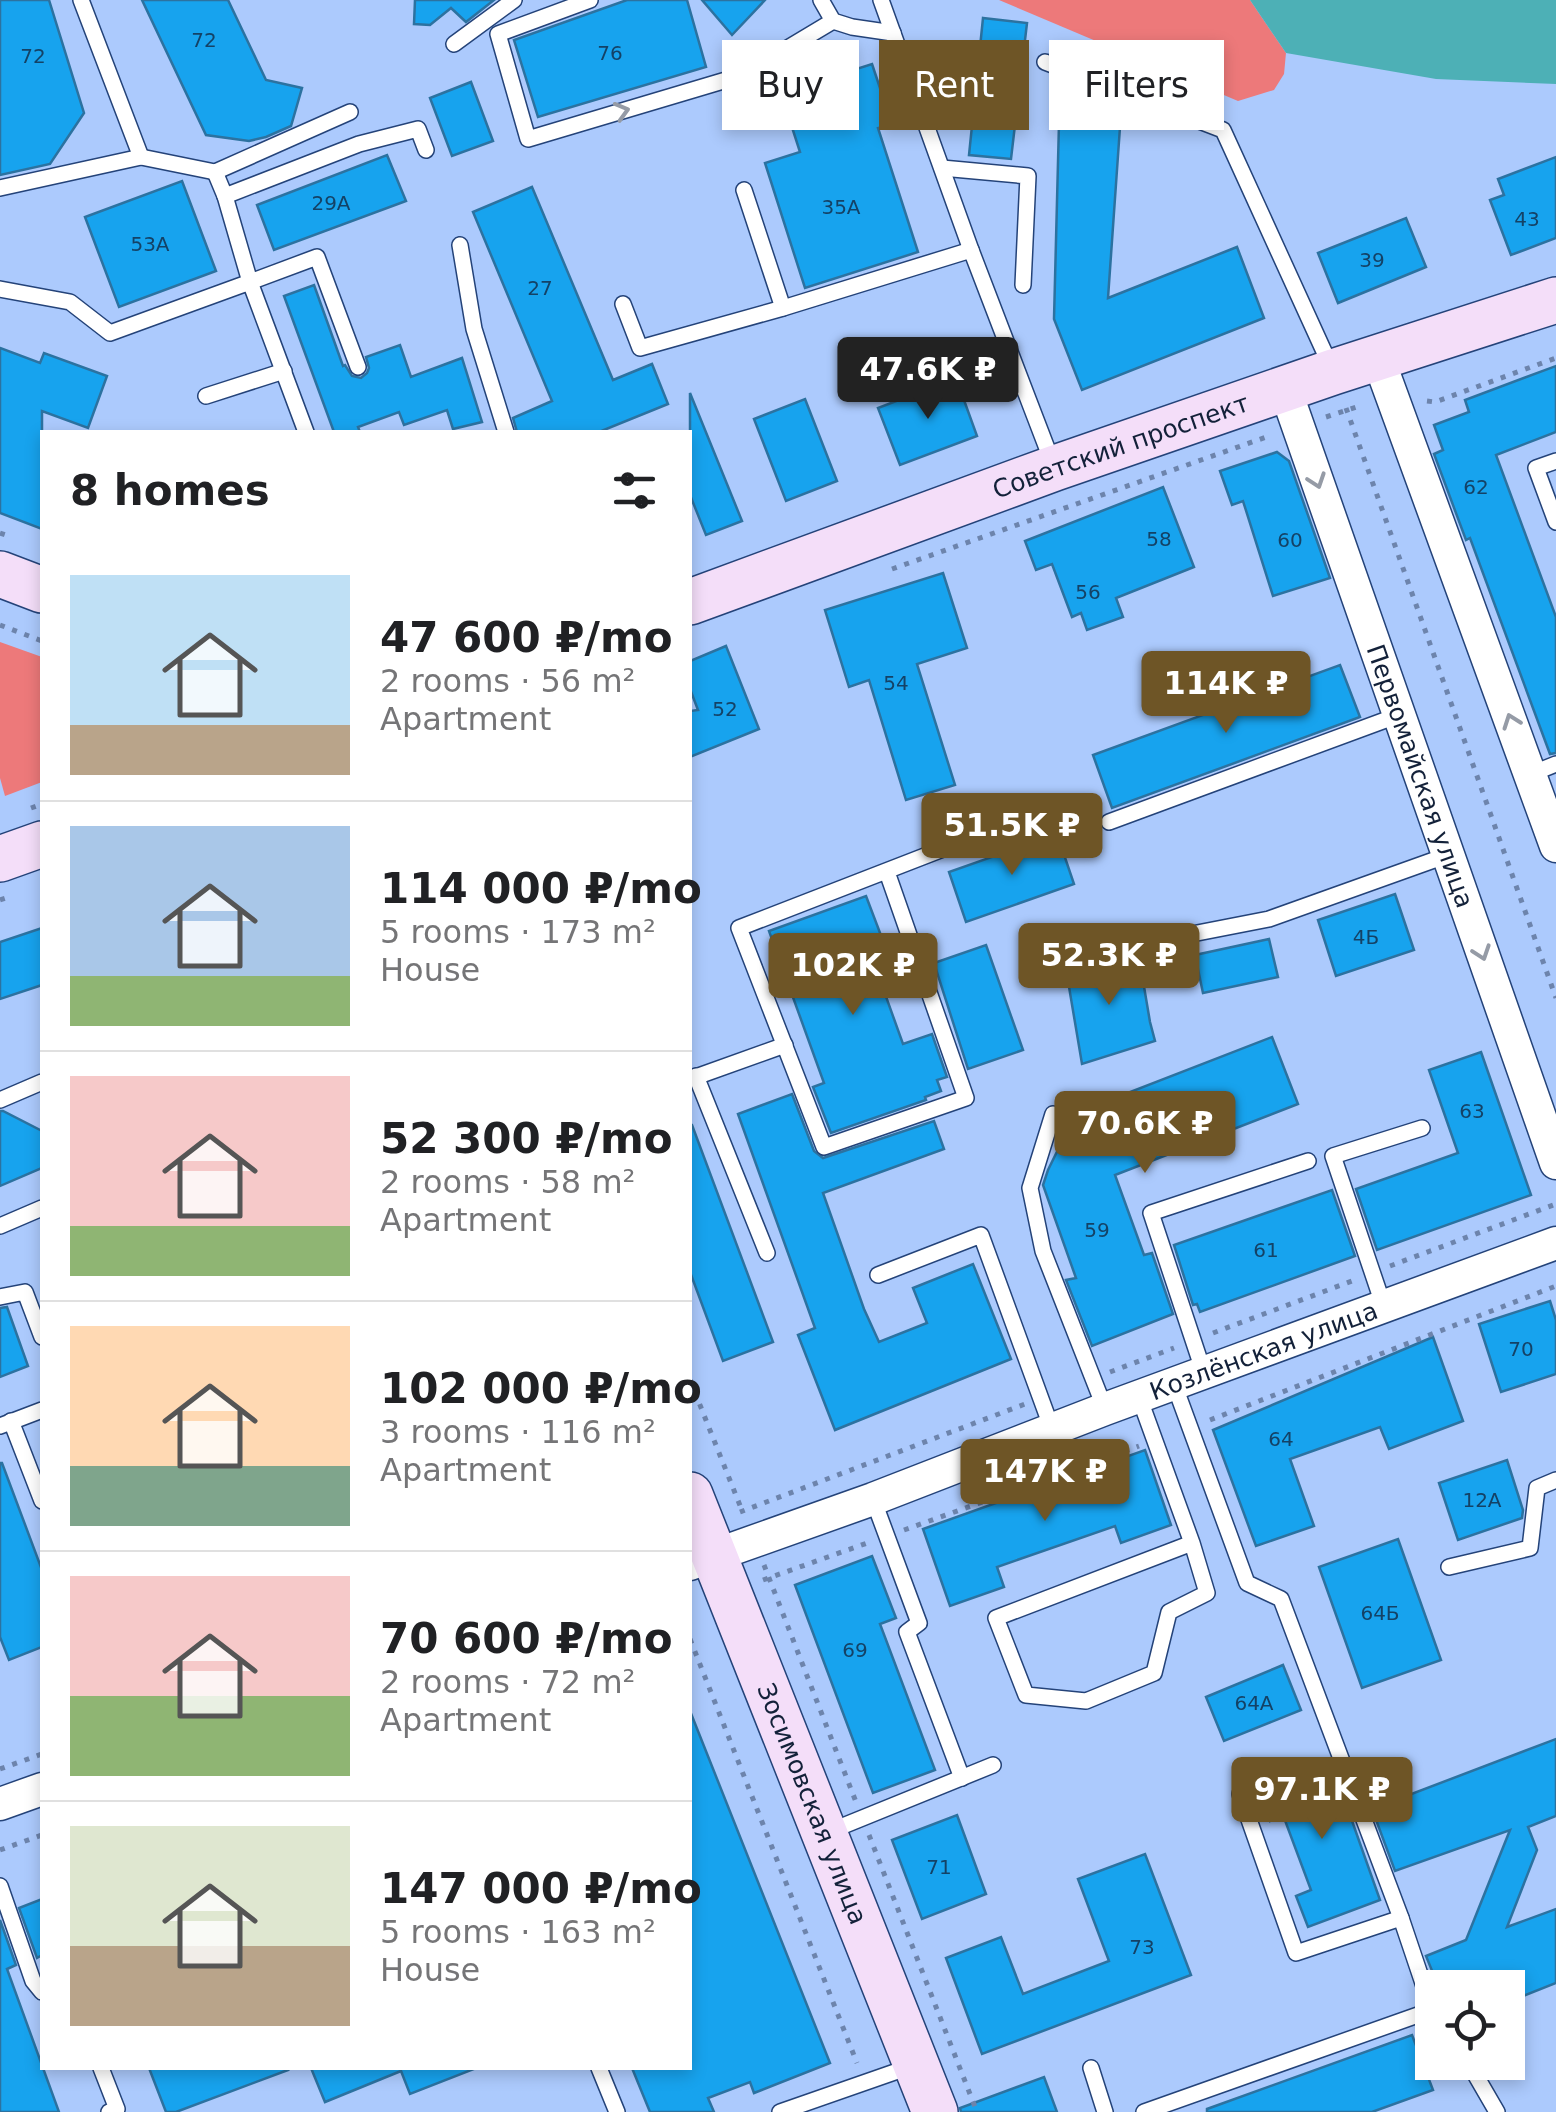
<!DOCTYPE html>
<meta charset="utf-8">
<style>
:root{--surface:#fff;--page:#f2f2f2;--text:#202124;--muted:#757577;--line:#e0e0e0;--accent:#6e5526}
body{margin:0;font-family:"DejaVu Sans",sans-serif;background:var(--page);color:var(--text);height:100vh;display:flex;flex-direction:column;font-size:38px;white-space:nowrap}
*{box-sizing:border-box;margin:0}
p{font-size:32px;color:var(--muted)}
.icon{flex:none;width:55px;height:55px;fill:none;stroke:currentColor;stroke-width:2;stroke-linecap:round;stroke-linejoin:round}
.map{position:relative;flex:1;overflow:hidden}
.side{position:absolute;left:40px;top:430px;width:652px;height:1640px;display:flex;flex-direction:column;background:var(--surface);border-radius:0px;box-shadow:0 5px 15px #0003}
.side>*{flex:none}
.banner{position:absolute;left:722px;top:40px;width:682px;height:90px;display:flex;gap:20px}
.fabs{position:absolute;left:1415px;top:1970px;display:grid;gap:20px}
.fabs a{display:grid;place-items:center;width:110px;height:110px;border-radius:0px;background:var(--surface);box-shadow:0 5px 15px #0003;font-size:50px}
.price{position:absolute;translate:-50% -85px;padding:0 22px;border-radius:10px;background:var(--accent);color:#fff;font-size:32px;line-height:65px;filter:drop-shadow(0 2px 5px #0008)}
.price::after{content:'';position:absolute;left:50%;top:60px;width:30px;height:22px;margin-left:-15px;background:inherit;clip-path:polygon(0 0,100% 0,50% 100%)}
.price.active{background:#222;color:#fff}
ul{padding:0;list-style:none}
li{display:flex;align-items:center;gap:30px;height:250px;padding:0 30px}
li+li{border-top:2px solid var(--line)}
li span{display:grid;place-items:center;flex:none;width:280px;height:200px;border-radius:0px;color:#555}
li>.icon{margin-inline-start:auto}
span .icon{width:120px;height:120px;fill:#fffc;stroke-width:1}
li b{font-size:42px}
h2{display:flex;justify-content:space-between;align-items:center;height:120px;padding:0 30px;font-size:42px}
.chip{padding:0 35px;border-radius:0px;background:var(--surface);box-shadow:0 5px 15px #0003;font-size:35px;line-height:90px}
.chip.active{background:var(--accent);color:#fff}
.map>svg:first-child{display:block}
.green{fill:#ed797a}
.water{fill:#4db0b6}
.building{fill:#17a3ee;stroke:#2c72a0;stroke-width:2.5}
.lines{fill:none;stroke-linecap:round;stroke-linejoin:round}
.lane-casing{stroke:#244379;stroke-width:18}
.street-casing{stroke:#244379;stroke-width:35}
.secondary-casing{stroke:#244379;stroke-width:48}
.path{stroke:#6d84ac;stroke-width:5;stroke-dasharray:5 8;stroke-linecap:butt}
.lane{stroke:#fff;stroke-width:15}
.street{stroke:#fff;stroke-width:32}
.secondary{stroke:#f4def9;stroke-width:45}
.oneway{stroke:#959ba6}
.labels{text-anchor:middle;stroke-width:8;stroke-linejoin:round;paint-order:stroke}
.number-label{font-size:20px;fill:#144266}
.street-label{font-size:25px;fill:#132139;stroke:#deeafe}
</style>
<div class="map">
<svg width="1556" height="2112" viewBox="0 0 1556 2112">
<rect width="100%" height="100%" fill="#accafd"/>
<!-- green -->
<g class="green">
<polygon points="999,0 1250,0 1286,53 1284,74 1274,90 1238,101"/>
<polygon points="0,642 42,657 42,782 5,796 0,778"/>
</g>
<!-- water -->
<polygon class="water" points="1250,0 1556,0 1556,84 1436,79 1286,53"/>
<!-- building -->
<g class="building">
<polygon points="0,0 49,0 84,113 50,164 0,175"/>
<polygon points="142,0 228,0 266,80 302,88 291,126 266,137 249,141 206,135"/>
<polygon points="415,0 494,0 466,22 451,8 430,25 414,24"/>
<polygon points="627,0 687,0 706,67 538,117 514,40"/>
<polygon points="702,0 765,0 732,35"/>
<polygon points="983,18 1027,23 1011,159 969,155"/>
<polygon points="872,64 892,124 878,128 918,252 805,288 765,163 800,152 781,93"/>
<polygon points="471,82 493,141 452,156 430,98"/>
<polygon points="1059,123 1120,127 1108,298 1237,247 1264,318 1082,390 1054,319"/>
<polygon points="387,155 406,201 274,250 257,205"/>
<polygon points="1556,157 1556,238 1511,255 1490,200 1504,195 1498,179"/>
<polygon points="182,181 216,271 119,307 85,217"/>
<polygon points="532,187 613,380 652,364 668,404 599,432 517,432 513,418 552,401 473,212"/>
<polygon points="1406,218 1426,267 1338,303 1318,253"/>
<polygon points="314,285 343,366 345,365 352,376 361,378 367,373 369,368 366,357 400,345 411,377 462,358 482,422 453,429 447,410 404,425 399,412 358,427 360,432 334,432 284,296"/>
<polygon points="0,348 40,363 44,353 107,376 88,428 42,411 42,529 0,513"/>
<polygon points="1556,366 1556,432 1496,455 1556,617 1556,753 1550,754 1470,538 1466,540 1434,454 1443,450 1434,425 1469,412 1465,400"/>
<polygon points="956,378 977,436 900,465 878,408"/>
<polygon points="690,393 742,521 706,535 690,495"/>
<polygon points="805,399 837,481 786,501 754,419"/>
<polygon points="1277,452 1289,461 1330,578 1273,596 1243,501 1232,505 1220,471"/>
<polygon points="1163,487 1194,567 1116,598 1123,617 1087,630 1081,613 1072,617 1052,564 1036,570 1025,541"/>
<polygon points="943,573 967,648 917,664 955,785 906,800 869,680 849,687 825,610"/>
<polygon points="726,646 759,729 690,757 690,711 698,710 690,689 690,661"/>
<polygon points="1340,665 1360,717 1112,808 1093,755"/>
<polygon points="1057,834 1074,884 966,922 949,872"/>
<polygon points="1395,894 1414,950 1336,976 1318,920"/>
<polygon points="866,896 885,946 870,952 903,1044 932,1034 947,1077 937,1080 941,1091 925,1097 926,1100 831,1133 813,1087 824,1083 769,931"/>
<polygon points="42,928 42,985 0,999 0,942"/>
<polygon points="1269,939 1278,977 1203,993 1195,955"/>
<polygon points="986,945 1023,1050 968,1069 934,963"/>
<polygon points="1139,957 1150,1022 1155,1041 1082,1064 1066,969"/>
<polygon points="1272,1037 1298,1104 1115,1175 1144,1255 1152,1253 1173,1314 1092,1346 1066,1280 1076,1278 1043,1185 1048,1170 1076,1113"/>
<polygon points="1481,1052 1531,1195 1377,1250 1356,1189 1458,1153 1429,1070"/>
<polygon points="792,1094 814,1151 823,1158 934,1121 944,1149 823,1193 864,1309 879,1342 927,1323 913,1288 973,1264 1011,1359 835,1430 798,1335 815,1328 738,1114"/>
<polygon points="0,1111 3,1111 42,1131 42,1168 0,1186"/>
<polygon points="690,1125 692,1125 773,1342 723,1361 690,1272"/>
<polygon points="1332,1190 1355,1256 1200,1312 1197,1304 1193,1305 1174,1245"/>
<polygon points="1550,1301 1556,1320 1556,1374 1501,1392 1479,1324"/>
<polygon points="7,1307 28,1366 0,1377 0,1308"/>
<polygon points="1433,1337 1463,1421 1389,1449 1380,1427 1290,1459 1314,1526 1256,1546 1213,1430"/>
<polygon points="1145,1450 1171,1525 1121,1543 1115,1526 997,1567 1004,1587 950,1606 923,1529"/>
<polygon points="1507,1460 1523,1510 1522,1518 1458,1540 1439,1483"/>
<polygon points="0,1463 2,1463 42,1570 42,1647 9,1660 0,1637"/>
<polygon points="1398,1539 1441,1660 1362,1688 1319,1567"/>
<polygon points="872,1556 896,1618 880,1624 935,1770 873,1793 795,1585"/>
<polygon points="1283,1665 1301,1710 1224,1741 1206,1697"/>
<polygon points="690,1711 830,2063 754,2093 750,2082 708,2098 714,2112 650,2112 632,2068 690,2068"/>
<polygon points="1556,1739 1556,1816 1528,1827 1537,1850 1507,1927 1556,1909 1556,1983 1508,2002 1508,1988 1439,1988 1426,1956 1466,1940 1510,1830 1395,1871 1372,1809"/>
<polygon points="1327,1760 1349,1818 1351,1818 1380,1900 1308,1927 1296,1896 1311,1890 1283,1815 1270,1821 1257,1786"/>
<polygon points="957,1815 986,1894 922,1919 892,1840"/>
<polygon points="1145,1854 1191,1975 982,2054 946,1958 1001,1937 1023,1994 1109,1961 1078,1879"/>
<polygon points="42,1899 42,1955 37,1958 19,1908"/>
<polygon points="0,1920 16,1965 7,1969 59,2112 0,2112"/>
<polygon points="1412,2035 1433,2090 1372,2112 1207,2112 1207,2109"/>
<polygon points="149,2068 287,2068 288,2070 176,2112 166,2112"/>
<polygon points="311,2068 474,2068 474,2069 410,2094 401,2071 325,2102"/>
<polygon points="1044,2077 1057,2112 961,2112 960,2108"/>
</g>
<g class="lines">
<defs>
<g id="lane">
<polyline points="590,0 498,34 528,139 743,75 833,21"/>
<polyline points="821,0 833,21 852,27 893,33"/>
<polyline points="881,0 971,250"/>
<polyline points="454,44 514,0"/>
<polyline points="1045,62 1223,130 1332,369"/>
<polyline points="141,157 215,172 350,112"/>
<polyline points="942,168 1028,176 1023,285"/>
<polyline points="215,172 225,196 359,144 418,129 426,150"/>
<polyline points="0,188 141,157 81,0"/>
<polyline points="744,190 783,308"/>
<polyline points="225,196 250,282 317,257 358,367"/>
<polyline points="460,245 474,329 506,432"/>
<polyline points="0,289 70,302 110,333 250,282 306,432"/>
<polyline points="623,304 640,348 783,308 971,250 1053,464"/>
<polyline points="206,396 284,371"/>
<polyline points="1556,461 1536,468 1556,522"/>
<polyline points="1531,774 1556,764"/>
<polyline points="1109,822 1399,715"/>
<polyline points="887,872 966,1098 824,1147 739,928 1046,809"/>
<polyline points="1096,946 1192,934 1269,919 1448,855"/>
<polyline points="696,1076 767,1253"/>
<polyline points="690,1079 785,1045"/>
<polyline points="0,1100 42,1082"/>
<polyline points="1053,1114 1030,1188 1043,1251 1105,1409"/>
<polyline points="0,1226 42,1208"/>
<polyline points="878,1275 981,1235 1052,1429"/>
<polyline points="0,1297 25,1292 42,1337"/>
<polyline points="1384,1307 1333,1156 1422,1128"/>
<polyline points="1204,1373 1151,1213 1308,1161"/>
<polyline points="1174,1384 1247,1583 1281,1599 1401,1918 1432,2010"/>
<polyline points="1139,1397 1192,1543 996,1618 1026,1695 1086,1701 1154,1673 1169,1612 1207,1593 1192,1543"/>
<polyline points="11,1421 42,1501"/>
<polyline points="0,1426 42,1410"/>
<polyline points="873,1499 919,1623 907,1632 962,1778"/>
<polyline points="1449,1567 1530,1548 1537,1488 1556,1480"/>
<polyline points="1240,1794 1296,1953 1401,1918"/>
<polyline points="828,1832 993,1765"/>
<polyline points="0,1886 33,1981 42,1992"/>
<polyline points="1468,2062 1497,2112"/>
<polyline points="101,2068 117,2109 109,2112"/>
<polyline points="599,2068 617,2112"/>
<polyline points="1091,2068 1105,2112"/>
<polyline points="780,2112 912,2066"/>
<polyline points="1144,2112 1432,2010"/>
</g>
<g id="street">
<polyline points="1378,358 1556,846"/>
<path id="s1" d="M1285 389 1556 1163"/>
<path id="s2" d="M690 1564 873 1499 1105 1409 1556 1243"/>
<polyline points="0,1804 42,1789"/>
</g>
<g id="secondary">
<polyline points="0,574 42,590"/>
<path id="s3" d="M690 602 1055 468 1333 372 1556 300"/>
<polyline points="0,859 42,844"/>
<path id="s4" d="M690 1495 935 2112"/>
</g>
</defs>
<!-- lane casing -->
<use href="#lane" class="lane-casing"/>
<!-- street casing -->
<use href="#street" class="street-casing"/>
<!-- secondary casing -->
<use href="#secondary" class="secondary-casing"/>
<!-- path -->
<g class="path">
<polyline points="1427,401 1435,402 1556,358"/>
<polyline points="1346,408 1556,998"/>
<polyline points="1326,417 1363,405"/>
<polyline points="0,533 12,537"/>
<polyline points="892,569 1272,435"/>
<polyline points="0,625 42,641"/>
<polyline points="31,808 42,804"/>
<polyline points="0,900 12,896"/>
<polyline points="1390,1266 1556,1204"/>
<polyline points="1213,1333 1352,1281"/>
<polyline points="1110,1372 1174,1348"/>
<polyline points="690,1380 743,1513"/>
<polyline points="1210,1420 1556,1286"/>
<polyline points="740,1512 1025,1404"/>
<polyline points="904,1530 1139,1446"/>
<polyline points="764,1565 856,1802"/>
<polyline points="763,1580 870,1542"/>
<polyline points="690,1639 857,2063"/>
<polyline points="0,1769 42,1754"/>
<polyline points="869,1835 977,2112"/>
<polyline points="0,1850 42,1835"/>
</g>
<!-- lane -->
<use href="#lane" class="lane"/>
<!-- street -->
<use href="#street" class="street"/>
<!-- secondary -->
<use href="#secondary" class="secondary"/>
</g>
<!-- one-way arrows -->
<defs><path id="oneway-chevron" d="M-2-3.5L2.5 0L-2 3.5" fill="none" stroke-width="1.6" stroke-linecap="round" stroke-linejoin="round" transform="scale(2.5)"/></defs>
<g class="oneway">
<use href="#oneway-chevron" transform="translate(622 111) rotate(-16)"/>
<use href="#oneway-chevron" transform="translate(1317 481) rotate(71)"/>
<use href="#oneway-chevron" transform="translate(1511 721) rotate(-110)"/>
<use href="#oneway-chevron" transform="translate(1482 953) rotate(71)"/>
</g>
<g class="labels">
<!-- number labels -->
<g class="number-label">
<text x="204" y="47">72</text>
<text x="610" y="60">76</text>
<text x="33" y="63">72</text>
<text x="331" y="210">29А</text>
<text x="841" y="214">35А</text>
<text x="1527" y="226">43</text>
<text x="150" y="251">53А</text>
<text x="1372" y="267">39</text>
<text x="540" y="295">27</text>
<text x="1476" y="494">62</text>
<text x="1159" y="546">58</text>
<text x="1290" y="547">60</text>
<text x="1088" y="599">56</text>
<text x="896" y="690">54</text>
<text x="725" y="716">52</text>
<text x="1366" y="944">4Б</text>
<text x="1472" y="1118">63</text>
<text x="1097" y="1237">59</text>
<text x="1266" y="1257">61</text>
<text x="1521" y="1356">70</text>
<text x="1281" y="1446">64</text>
<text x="1482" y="1507">12А</text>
<text x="1380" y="1620">64Б</text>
<text x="855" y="1657">69</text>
<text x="1254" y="1710">64А</text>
<text x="939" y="1874">71</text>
<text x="1142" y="1954">73</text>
</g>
<!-- street labels -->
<g class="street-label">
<text dy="9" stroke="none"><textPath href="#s3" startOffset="458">Советский проспект</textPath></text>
<text dy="9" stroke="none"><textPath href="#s1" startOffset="410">Первомайская улица</textPath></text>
<text dy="9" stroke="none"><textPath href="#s2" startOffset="612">Козлёнская улица</textPath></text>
<text dy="9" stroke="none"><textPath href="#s4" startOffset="332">Зосимовская улица</textPath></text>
</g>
</g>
</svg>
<div class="fabs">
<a><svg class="icon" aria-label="locate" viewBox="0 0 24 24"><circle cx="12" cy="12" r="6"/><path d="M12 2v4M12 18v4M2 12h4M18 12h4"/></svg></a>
</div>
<b class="price active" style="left:928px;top:422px">47.6K ₽</b>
<b class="price" style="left:1226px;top:736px">114K ₽</b>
<b class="price" style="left:1012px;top:878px">51.5K ₽</b>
<b class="price" style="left:1109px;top:1008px">52.3K ₽</b>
<b class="price" style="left:853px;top:1018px">102K ₽</b>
<b class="price" style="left:1145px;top:1176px">70.6K ₽</b>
<b class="price" style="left:1045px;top:1524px">147K ₽</b>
<b class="price" style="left:1322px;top:1842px">97.1K ₽</b>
<div class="banner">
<a class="chip">Buy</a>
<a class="chip active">Rent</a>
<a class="chip">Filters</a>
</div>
<section class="side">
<h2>8 homes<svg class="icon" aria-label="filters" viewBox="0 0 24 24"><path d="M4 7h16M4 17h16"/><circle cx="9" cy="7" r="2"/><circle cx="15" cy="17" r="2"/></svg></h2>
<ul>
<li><span style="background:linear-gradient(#bfe0f5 75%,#b9a48a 0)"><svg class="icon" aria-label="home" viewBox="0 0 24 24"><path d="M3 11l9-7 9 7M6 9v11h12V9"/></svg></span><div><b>47 600 ₽/mo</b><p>2 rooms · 56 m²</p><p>Apartment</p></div></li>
<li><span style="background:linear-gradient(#a9c7e8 75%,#8fb573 0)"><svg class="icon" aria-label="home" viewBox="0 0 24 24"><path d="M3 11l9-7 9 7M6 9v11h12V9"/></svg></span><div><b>114 000 ₽/mo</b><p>5 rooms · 173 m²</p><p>House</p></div></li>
<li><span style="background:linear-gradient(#f6c9c9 75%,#8fb573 0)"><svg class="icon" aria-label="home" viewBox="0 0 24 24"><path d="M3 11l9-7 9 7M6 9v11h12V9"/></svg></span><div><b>52 300 ₽/mo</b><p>2 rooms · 58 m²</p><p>Apartment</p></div></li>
<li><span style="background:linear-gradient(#ffd9b3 70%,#7fa58c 0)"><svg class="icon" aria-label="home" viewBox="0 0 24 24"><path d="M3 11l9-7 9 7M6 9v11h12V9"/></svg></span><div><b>102 000 ₽/mo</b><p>3 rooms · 116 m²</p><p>Apartment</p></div></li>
<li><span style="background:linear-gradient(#f6c9c9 60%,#8fb573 0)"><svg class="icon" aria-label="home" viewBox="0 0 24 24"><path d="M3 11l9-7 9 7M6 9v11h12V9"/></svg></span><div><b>70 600 ₽/mo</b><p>2 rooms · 72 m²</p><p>Apartment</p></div></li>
<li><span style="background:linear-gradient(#dfe7d0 60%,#b9a48a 0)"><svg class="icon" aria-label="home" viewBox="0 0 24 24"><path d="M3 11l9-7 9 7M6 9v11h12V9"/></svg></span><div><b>147 000 ₽/mo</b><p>5 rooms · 163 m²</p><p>House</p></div></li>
</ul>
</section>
</div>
